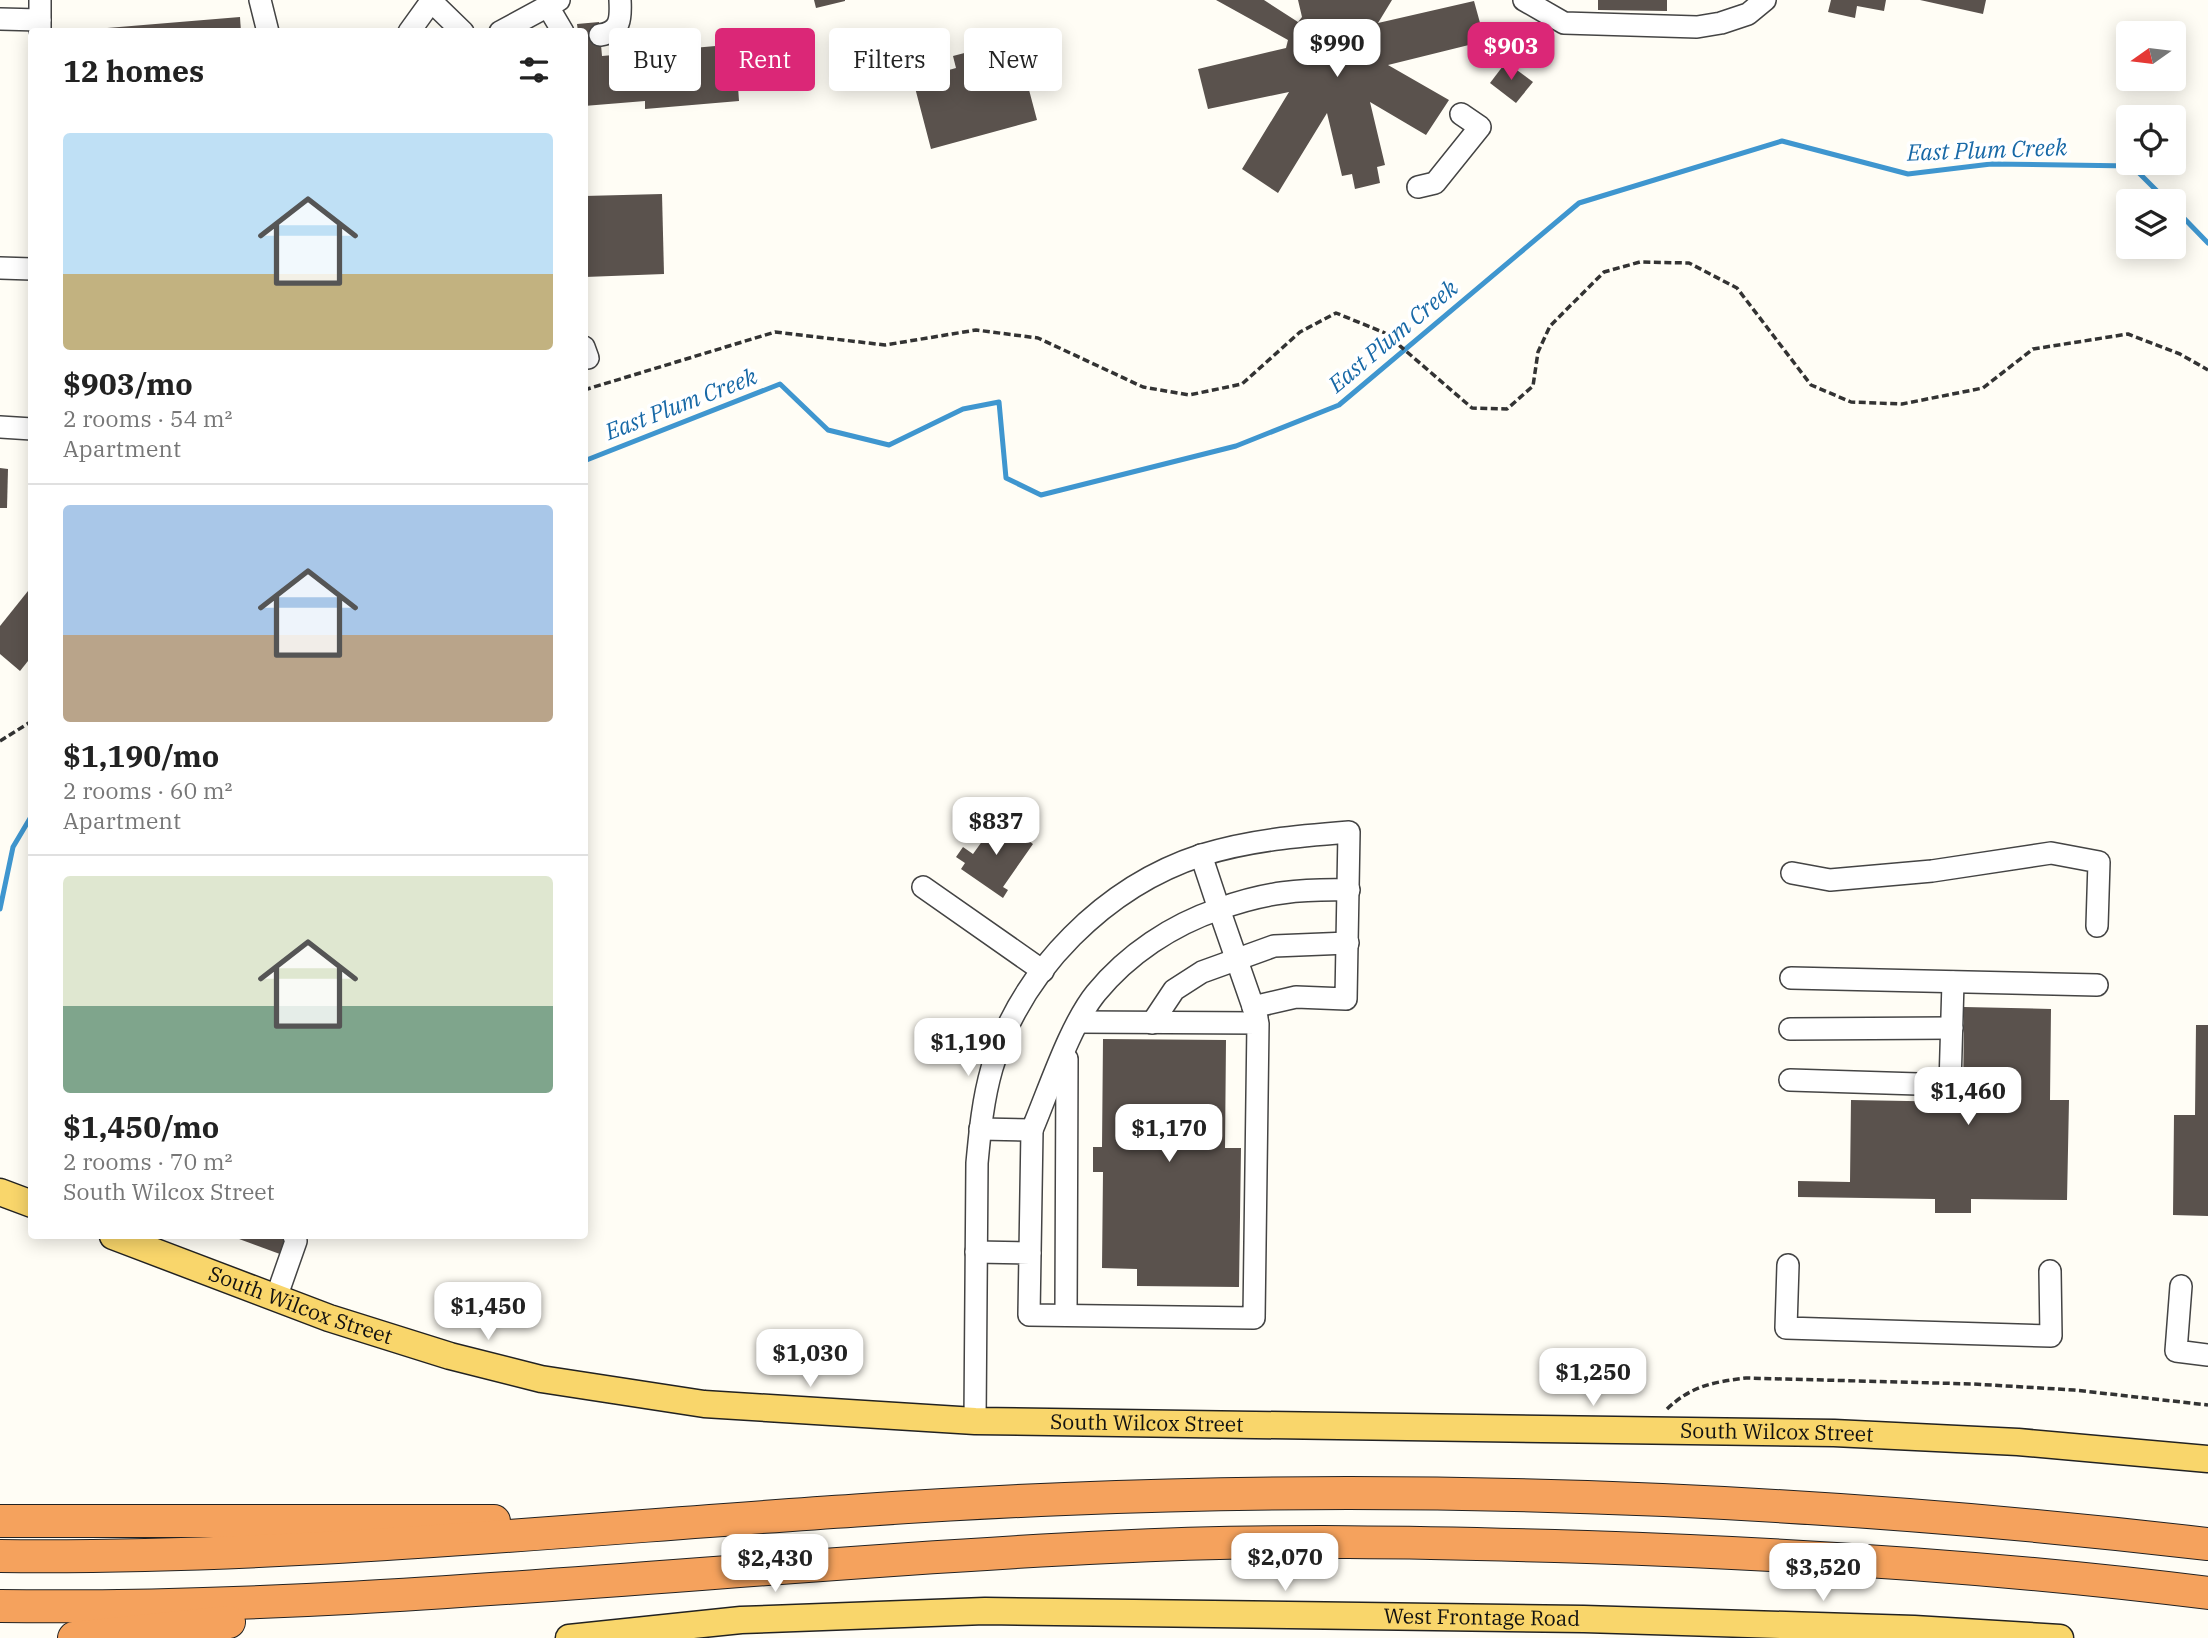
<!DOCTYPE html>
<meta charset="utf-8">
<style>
:root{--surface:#fff;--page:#f2f2f2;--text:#222;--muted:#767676;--line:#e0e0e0;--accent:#db2777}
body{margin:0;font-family:"IBM Plex Serif",serif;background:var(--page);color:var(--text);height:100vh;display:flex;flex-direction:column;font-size:26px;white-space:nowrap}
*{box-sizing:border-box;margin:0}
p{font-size:23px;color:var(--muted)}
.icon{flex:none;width:38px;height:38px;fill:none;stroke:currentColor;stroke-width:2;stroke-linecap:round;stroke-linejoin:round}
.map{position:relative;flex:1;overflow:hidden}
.drawer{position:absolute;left:28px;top:28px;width:560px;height:1211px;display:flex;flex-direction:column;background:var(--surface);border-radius:7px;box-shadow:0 4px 18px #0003}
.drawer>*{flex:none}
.hud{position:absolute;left:609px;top:28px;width:665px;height:63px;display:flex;gap:14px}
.needle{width:46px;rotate:256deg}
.tools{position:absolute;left:2116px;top:21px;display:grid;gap:14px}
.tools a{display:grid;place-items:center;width:70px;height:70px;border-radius:7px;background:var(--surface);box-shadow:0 4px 18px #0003;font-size:35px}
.price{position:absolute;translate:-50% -60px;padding:0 16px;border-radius:14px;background:#fff;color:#222;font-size:23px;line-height:46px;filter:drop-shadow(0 2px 4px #0008)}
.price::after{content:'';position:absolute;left:50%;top:42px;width:21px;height:16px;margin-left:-10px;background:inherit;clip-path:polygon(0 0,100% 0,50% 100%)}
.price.selected{background:var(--accent);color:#fff}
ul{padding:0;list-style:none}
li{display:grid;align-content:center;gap:14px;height:371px;padding:0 35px}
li+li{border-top:2px solid var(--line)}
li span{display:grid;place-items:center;height:217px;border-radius:7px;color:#555}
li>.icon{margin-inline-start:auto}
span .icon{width:126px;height:126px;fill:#fffc;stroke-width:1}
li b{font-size:30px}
h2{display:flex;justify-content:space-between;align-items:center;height:84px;padding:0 35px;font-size:30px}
.tag{padding:0 24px;border-radius:7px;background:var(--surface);box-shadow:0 4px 18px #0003;font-size:24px;line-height:63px}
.tag.selected{background:var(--accent);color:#fff}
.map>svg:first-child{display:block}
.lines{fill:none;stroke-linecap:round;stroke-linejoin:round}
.stream{stroke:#3f96cf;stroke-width:5}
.building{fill:#5a524d}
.minor-casing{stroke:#444;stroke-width:24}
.major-casing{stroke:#222;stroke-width:29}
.highway-casing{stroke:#222;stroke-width:34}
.path{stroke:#333;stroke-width:3.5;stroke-dasharray:7 3.5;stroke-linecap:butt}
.minor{stroke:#fff;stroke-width:21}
.major{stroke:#f9d66b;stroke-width:26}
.highway{stroke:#f5a25d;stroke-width:32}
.labels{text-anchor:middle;stroke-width:7;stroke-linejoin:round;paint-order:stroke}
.street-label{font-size:21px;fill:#111;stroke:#fff}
.water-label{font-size:23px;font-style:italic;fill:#1768a6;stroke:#fff}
</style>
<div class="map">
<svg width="2208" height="1638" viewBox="0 0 2208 1638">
<rect width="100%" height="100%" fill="#fffdf5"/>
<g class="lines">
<!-- stream -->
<g class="stream">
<polyline points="2174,208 2208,243"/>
<polyline points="584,461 780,384 828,430 889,445 963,409 999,402 1006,478 1041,495 1236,446 1339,405 1579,203 1782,141 1908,174 1991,164 2132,166 2167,201"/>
<polyline points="0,909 13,847 32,815"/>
</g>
</g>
<!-- building -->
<g class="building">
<polygon points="814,0 845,0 845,1 816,8"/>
<polygon points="1216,0 1264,0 1298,22 1302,17 1298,0 1392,0 1378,23 1474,1 1485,41 1388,65 1449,100 1426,135 1370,102 1385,165 1377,167 1380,183 1355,189 1352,174 1342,176 1327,113 1278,193 1242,169 1289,92 1208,109 1198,69 1286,48 1288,40"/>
<polygon points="1598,0 1667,0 1667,11 1598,10"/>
<polygon points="1831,0 1886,0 1884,11 1857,6 1855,18 1828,12"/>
<polygon points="1920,0 1986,0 1983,14"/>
<polygon points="240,17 241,32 83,32 83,30"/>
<polygon points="599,22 602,56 727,45 728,59 736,58 739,101 645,109 645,101 584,106 584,32 578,32 577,24"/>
<polygon points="972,51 975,64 1019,52 1037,120 931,149 913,80 956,68 953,56"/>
<polygon points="1506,62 1533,82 1516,103 1490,83"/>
<polygon points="662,194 664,274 585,277 584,196"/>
<polygon points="0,468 8,469 7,508 0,508"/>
<polygon points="32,586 32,656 20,671 0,654 0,626"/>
<polygon points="998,819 1033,844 1003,887 1008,890 1003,898 961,869 965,863 956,857 963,847 973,854"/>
<polygon points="1964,1007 2051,1009 2050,1100 2069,1100 2067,1200 1971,1199 1971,1213 1935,1213 1935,1199 1798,1197 1798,1181 1850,1182 1851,1100 1963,1102"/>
<polygon points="2196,1025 2208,1025 2208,1216 2173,1215 2174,1115 2195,1115"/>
<polygon points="1103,1039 1226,1040 1225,1148 1241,1148 1239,1287 1137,1286 1137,1269 1102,1268 1103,1172 1093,1172 1093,1147 1102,1147"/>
<polygon points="231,1236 284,1236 288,1257"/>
</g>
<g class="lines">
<defs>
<g id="minor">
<polyline points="40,0 40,32"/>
<polyline points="260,0 268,32"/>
<polyline points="1524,0 1564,23 1697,27 1721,23 1748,14 1765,0"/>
<polyline points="431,1 463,32"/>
<polyline points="547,5 563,32"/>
<polyline points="0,19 40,20"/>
<polyline points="409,32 432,0"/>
<polyline points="500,32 559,0"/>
<path d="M600 35C621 32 621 18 620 0"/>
<polyline points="1418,187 1435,183 1480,127 1461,114"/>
<polyline points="0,268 32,269"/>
<polyline points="584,347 588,358"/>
<polyline points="0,427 32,429"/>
<path d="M1201 855 1219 909C1266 892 1300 889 1349 890"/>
<polyline points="1792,873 1830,880 1932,871 2051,853 2099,862 2097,926"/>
<polyline points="923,887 1043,971"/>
<polyline points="1791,978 2097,985"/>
<polyline points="1152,1023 1174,990 1202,972 1274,946 1348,943"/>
<polyline points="1790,1029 1952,1028"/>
<polyline points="1790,1080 1950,1085 1953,982"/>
<path d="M980 1129 1032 1130C1049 1090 1070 1025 1096 993 1128 954 1172 925 1219 909L1257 1018"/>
<polyline points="976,1252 1030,1253 1029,1315 1254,1318 1258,1023 1079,1022"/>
<polyline points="1030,1253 1032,1130"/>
<polyline points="1788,1265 1786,1328 2051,1336 2050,1271"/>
<polyline points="2181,1286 2176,1351 2208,1355"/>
<polyline points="276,1298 296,1241 294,1236"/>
<polyline points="1066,1315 1067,1059"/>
<path d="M975 1421 977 1163C980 1131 983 1099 992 1068 1021 970 1106 886 1202 855 1250 840 1299 836 1349 832L1346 999 1296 997 1253 1007"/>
</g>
<g id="major">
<polyline points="0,1192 32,1204"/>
<path id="s1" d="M113 1236 329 1318 450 1356 541 1379 704 1404 975 1421 1834 1433 2018 1442 2208 1459"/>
<path id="s2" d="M569 1638 741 1620 985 1611 1584 1619 1914 1629 2060 1638"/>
</g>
<g id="highway">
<polyline points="0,1521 494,1521"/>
<path d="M0 1556C356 1560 710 1513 1065 1499 1447 1483 1828 1500 2208 1544"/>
<path d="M0 1606C371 1611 740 1564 1110 1547 1269 1539 1428 1542 1587 1547 1795 1554 2002 1567 2208 1593"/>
<polyline points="74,1638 229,1622"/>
</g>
</defs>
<!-- minor casing -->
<use href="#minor" class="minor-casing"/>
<!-- major casing -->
<use href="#major" class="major-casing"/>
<!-- highway casing -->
<use href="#highway" class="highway-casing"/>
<!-- path -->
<g class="path">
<polyline points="584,390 775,332 885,345 976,330 1038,338 1143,387 1189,395 1242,384 1300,332 1336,313 1385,333 1472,408 1507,409 1533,386 1538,352 1550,326 1604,272 1640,262 1689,263 1737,288 1811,385 1851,402 1902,404 1983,388 2033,349 2128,334 2180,354 2208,370"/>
<polyline points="0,741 32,721"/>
<path d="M1667 1409C1691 1386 1713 1382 1746 1378L1974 1384 2074 1390 2208 1405"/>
</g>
<!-- minor -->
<use href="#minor" class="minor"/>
<!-- major -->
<use href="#major" class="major"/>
<!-- highway -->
<use href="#highway" class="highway"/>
</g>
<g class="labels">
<!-- street labels -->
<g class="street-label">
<text dy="7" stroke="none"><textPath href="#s1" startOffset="200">South Wilcox Street</textPath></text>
<text dy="7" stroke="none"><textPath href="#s1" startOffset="1060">South Wilcox Street</textPath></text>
<text dy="7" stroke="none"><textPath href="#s1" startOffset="1690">South Wilcox Street</textPath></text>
<text dy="7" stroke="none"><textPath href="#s2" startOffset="914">West Frontage Road</textPath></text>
</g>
<!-- water labels -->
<g class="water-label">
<text transform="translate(1987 150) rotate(-2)" y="8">East Plum Creek</text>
<text transform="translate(1393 336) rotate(-40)" y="8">East Plum Creek</text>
<text transform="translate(681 404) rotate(-21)" y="8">East Plum Creek</text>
</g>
</g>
</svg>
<div class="tools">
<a><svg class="needle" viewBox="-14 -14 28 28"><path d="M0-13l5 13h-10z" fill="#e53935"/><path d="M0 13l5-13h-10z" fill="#767676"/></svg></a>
<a><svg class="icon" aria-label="locate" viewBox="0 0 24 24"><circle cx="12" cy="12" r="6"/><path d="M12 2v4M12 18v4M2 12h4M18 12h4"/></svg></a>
<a><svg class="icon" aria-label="layers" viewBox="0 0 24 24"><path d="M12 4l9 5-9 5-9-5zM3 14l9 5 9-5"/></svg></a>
</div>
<b class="price" style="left:1337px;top:79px">$990</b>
<b class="price selected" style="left:1511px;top:82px">$903</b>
<b class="price" style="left:996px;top:857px">$837</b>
<b class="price" style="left:968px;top:1078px">$1,190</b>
<b class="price" style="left:1968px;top:1127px">$1,460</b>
<b class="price" style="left:1169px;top:1164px">$1,170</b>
<b class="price" style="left:488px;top:1342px">$1,450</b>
<b class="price" style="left:810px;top:1389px">$1,030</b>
<b class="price" style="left:1593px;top:1408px">$1,250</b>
<b class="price" style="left:1285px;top:1593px">$2,070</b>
<b class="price" style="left:775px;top:1594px">$2,430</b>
<b class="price" style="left:1823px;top:1603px">$3,520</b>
<div class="hud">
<a class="tag">Buy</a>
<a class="tag selected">Rent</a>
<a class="tag">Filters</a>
<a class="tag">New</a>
</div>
<section class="drawer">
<h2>12 homes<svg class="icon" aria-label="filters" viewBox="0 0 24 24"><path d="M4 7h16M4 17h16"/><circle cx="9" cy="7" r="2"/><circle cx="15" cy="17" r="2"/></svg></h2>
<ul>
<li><span style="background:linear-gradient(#bfe0f5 65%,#c2b280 0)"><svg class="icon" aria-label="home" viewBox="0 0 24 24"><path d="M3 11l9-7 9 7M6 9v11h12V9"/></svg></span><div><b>$903/mo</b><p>2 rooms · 54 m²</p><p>Apartment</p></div></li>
<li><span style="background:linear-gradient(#a9c7e8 60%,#b9a48a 0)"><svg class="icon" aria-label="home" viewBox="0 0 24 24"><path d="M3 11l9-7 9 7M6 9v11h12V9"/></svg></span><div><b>$1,190/mo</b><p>2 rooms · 60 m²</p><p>Apartment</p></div></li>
<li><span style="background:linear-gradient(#dfe7d0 60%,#7fa58c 0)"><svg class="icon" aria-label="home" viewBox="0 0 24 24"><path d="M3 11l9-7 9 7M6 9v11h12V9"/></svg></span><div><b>$1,450/mo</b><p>2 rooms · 70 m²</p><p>South Wilcox Street</p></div></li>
</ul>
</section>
</div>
